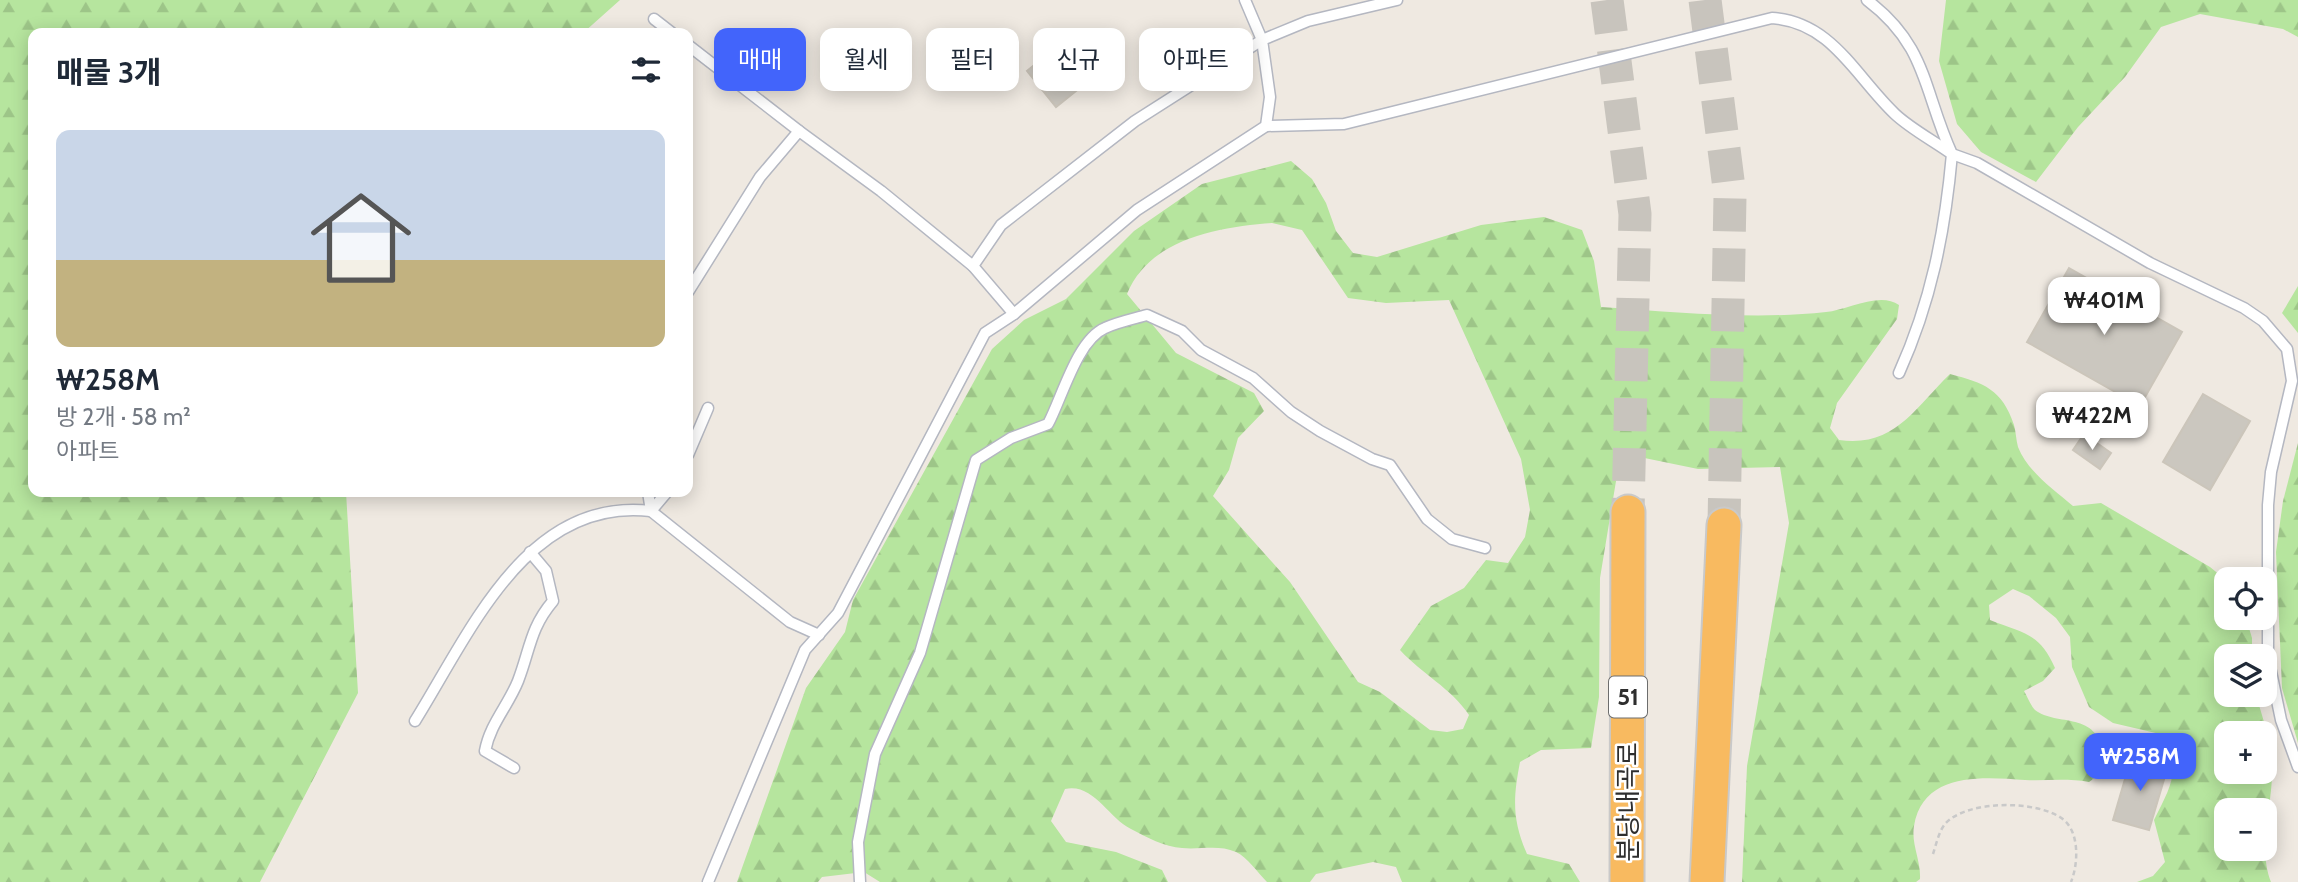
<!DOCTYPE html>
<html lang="ko">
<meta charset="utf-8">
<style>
:root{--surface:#fff;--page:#f2f2f3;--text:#1f2937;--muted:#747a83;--accent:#4264fb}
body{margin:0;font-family:Cabin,"Noto Sans KR",sans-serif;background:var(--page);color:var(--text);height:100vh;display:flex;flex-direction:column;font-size:26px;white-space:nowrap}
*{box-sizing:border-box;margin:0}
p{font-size:23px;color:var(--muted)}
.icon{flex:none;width:38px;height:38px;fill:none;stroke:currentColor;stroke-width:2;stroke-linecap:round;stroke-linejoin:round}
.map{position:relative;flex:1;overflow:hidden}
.drawer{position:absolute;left:28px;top:28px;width:665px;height:469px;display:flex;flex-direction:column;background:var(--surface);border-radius:14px;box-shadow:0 4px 18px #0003}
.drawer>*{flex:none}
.banner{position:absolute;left:714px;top:28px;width:665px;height:63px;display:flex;gap:14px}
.fabs{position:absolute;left:2214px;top:567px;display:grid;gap:14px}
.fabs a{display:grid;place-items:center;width:63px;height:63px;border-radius:14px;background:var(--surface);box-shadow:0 4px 18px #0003;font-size:35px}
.price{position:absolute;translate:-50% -60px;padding:0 16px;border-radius:14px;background:#fff;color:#222;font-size:23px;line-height:46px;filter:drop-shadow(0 2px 4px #0008)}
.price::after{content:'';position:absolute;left:50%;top:42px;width:21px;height:16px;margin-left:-10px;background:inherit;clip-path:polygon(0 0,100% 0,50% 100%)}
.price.active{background:var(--accent);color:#fff}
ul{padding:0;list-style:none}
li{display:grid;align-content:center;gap:14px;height:371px;padding:0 28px}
li span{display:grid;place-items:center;height:217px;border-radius:14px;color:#555}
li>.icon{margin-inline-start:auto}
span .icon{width:126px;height:126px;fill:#fffc;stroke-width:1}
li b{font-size:30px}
h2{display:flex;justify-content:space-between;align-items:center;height:84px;padding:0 28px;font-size:30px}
.pill{padding:0 24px;border-radius:14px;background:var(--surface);box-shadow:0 4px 18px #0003;font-size:24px;line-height:63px}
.pill.active{background:var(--accent);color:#fff}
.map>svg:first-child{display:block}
.forest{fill:url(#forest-firs);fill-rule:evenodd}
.building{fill:#cbc7bf;stroke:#cbc5ba;stroke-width:2}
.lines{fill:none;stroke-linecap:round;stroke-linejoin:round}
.trunk-tunnel{stroke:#c8c4bd;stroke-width:33;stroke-dasharray:33 17;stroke-linecap:butt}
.service-casing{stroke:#b4b7c1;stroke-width:13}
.trunk-casing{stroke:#c9c9c9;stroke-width:37}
.path{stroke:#c9c9c9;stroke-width:2.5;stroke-dasharray:5 3.5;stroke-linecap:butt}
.service{stroke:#fff;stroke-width:10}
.trunk{stroke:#f8ba60;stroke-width:33}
.labels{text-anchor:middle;stroke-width:5;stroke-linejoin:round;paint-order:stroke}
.shield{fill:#fff;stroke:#6d6d6d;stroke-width:2}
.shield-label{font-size:24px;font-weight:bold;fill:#2e2e2e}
.street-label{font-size:26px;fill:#2e2e2e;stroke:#fff}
</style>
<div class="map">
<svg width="2298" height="882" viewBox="0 0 2298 882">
<defs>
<pattern id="forest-firs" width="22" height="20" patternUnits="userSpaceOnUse" patternTransform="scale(1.75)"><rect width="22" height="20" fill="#b6e59e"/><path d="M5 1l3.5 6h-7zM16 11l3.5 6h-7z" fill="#9dc588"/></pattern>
</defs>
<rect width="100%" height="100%" fill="#efe9e1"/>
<!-- forest -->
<g class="forest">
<polygon points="0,0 620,0 583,33 33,33 33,492 346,492 358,693 260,882 0,882"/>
<polygon points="1946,0 2298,0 2298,37 2283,29 2200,14 2161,27 2125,77 2078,127 2036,182 1981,152 1957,124 1939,61"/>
<path d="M1291 161 1312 179 1326 203 1336 231 1353 253 1377 257 1481 225 1544 217 1582 230 1594 261 1601 307C1672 312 1755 320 1826 312 1847 310 1880 291 1899 305L1897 319 1837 403 1830 428 1839 440C1894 448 1915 408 1950 374 1984 383 2002 389 2014 425 2016 432 2016 440 2018 447 2028 472 2053 489 2073 506L2101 503 2210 567 2226 580V618H2246L2252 638V656H2226V695H2256C2263 719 2272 744 2272 769 2273 805 2257 847 2271 882H2137L2153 876 2165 862 2154 820C2172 784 2182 770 2160 734L2113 723 2089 707 2072 667 2070 637 2056 618 2029 596 2013 589 1989 605 1990 620C2023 633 2040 633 2055 668L2043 681 2024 691C2027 696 2031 706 2035 710 2057 727 2098 710 2103 755 2104 767 2099 775 2089 782 2067 778 2046 781 2025 780 1984 777 1923 771 1914 826 1911 845 1921 860 1920 879L1916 882H1742L1747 766 1789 523 1780 467 1698 469 1625 454 1618 469 1600 578 1599 697 1591 748 1541 750 1520 762C1513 798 1512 820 1527 854L1569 864 1580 882H1402L1396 867 1373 862 1316 874 1310 882H1267C1258 873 1247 857 1236 852 1218 844 1200 850 1182 848 1165 847 1146 837 1131 829 1108 818 1094 783 1065 789L1051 821 1066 842 1116 852 1162 870 1168 882H880L864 872 822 877 818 882H737L806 688 845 632 853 600 992 349 1024 320 1066 299 1134 231 1202 184ZM1272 223 1302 230 1348 298 1386 303 1449 300 1521 459 1530 510 1525 537 1508 563 1486 560 1464 588 1431 606 1400 650C1422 674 1451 688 1469 715L1463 729 1447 732 1430 730 1380 692 1358 682 1290 582 1213 496 1229 470 1238 438 1264 411 1254 393 1176 353 1127 294C1150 238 1219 227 1272 223ZM2226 733H2264V772H2226ZM2226 810H2264V849H2226Z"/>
<polygon points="2298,286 2298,333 2282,313"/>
<polygon points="2298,443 2298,743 2282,688 2276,552 2283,501"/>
</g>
<!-- building -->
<g class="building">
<polygon points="1063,42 1092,78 1056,107 1027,71"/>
<polygon points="2069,268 2182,332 2140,406 2027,342"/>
<polygon points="2203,394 2250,421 2210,490 2163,462"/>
<polygon points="2084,434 2111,453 2100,469 2073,450"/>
<polygon points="2132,755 2168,766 2149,830 2113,820"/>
</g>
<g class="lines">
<!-- trunk-tunnel -->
<g class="trunk-tunnel">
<polyline points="1607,0 1635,214 1628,512"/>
<polyline points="1705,0 1730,196 1724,525"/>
</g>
<defs>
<g id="service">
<path d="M1867 0C1928 46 1923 91 1952 154L1977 163 2150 263 2244 308 2263 321 2287 349 2292 381 2271 472 2268 505V657L2281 720 2298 767"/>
<polyline points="654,19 672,33"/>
<polyline points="688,45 799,131"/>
<path d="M1266 126 1344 124 1772 18C1832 22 1855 76 1895 114 1911 129 1934 141 1952 154 1945 232 1931 302 1899 373"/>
<polyline points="688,292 760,177 799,131 881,191 973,266"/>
<polyline points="1014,314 973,266 1001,225 1135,121 1262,40 1245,0"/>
<polyline points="688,455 708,408"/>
<polyline points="648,492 651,511 790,622 819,635"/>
<path d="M415 721C470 633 527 496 651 511L667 492"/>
<path d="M514 768 485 751C490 724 508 706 518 681 530 650 530 628 553 601L546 571 530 552"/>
<polyline points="708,882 805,650 838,613 985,333 1014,314 1137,210 1266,126 1270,97 1262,40 1308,21 1397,0"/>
<path d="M860 882 858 842 875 754 920 653 976 460 1011 438 1048 424C1062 398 1077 340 1105 328 1118 322 1133 319 1147 315L1182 331 1201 350 1253 378 1291 412 1320 431 1372 459 1390 465 1427 519 1452 539 1485 548"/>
</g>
<g id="trunk">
<polyline points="1627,882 1628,512"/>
<polyline points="1707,882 1724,525"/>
</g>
</defs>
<!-- service casing -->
<use href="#service" class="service-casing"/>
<!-- trunk casing -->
<use href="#trunk" class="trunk-casing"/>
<!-- path -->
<path class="path" d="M1933 854C1936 845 1939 831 1945 824 1967 799 2040 800 2064 820 2080 834 2078 865 2071 882"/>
<!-- service -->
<use href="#service" class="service"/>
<!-- trunk -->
<use href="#trunk" class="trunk"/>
</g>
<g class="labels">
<!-- shield labels -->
<rect class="shield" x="1609" y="676.5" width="38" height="41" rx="5"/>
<g class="shield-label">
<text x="1628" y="705">51</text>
</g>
<!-- street labels -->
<g class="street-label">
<text transform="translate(1628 802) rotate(-90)" y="9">분당내곡로</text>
</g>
</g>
</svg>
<div class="fabs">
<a><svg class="icon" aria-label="locate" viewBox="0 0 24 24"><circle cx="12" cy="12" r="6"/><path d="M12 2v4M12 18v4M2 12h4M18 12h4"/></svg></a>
<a><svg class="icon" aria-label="layers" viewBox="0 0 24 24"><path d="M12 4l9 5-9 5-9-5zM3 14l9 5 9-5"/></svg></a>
<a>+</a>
<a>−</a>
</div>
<b class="price" style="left:2104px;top:337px">₩401M</b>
<b class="price" style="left:2092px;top:452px">₩422M</b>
<b class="price active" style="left:2140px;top:793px">₩258M</b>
<div class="banner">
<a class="pill active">매매</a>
<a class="pill">월세</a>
<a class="pill">필터</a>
<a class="pill">신규</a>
<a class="pill">아파트</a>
</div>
<section class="drawer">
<h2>매물 3개<svg class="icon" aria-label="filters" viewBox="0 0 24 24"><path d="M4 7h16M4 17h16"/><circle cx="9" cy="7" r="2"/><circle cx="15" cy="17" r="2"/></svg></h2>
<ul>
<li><span style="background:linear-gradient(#c9d6e8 60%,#c2b280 0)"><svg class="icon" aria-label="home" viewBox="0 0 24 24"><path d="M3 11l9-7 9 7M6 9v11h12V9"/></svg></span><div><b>₩258M</b><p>방 2개 · 58 m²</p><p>아파트</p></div></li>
</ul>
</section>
</div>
